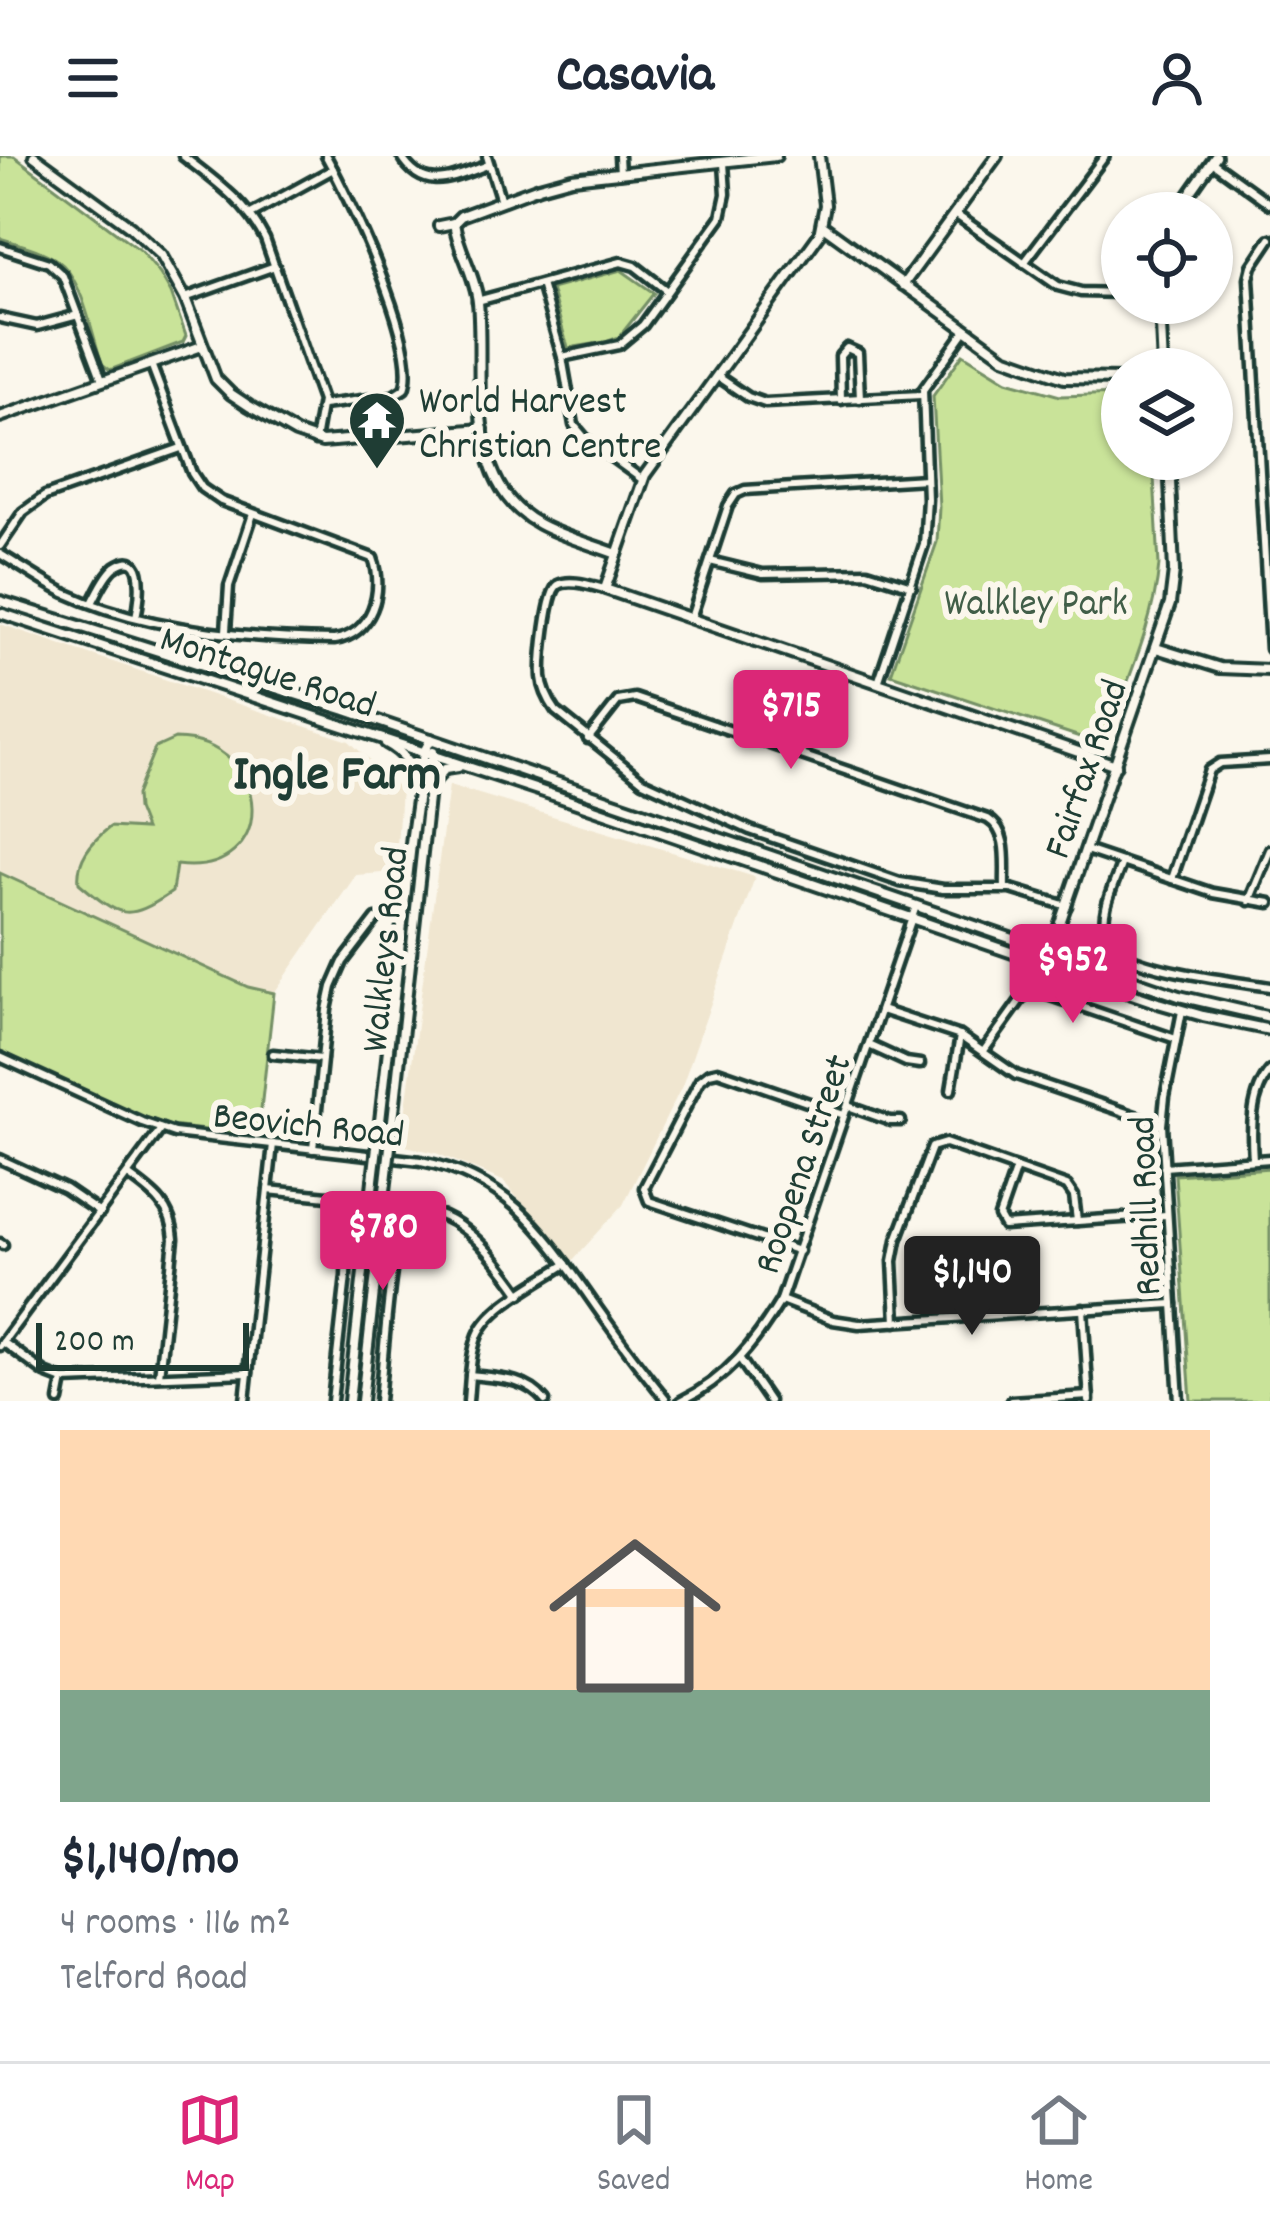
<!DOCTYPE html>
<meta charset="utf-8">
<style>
:root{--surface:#fff;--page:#f2f2f3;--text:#1f2937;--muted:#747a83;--line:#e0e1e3;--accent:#db2777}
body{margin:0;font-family:Dekko,sans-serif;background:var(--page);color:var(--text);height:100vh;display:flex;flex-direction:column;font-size:45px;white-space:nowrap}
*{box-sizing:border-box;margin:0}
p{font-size:39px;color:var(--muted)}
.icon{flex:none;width:66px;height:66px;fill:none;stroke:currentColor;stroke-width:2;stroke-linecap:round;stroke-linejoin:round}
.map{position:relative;height:1245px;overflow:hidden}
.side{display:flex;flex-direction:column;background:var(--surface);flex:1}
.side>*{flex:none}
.fabs{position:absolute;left:1101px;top:36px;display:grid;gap:24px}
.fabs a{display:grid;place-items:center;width:132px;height:132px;border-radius:50%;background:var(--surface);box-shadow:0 3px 9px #0004;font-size:60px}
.scale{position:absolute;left:36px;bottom:30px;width:213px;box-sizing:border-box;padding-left:12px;border:6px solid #1f3d34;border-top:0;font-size:33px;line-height:42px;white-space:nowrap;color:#1f3d34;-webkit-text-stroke:9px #fbf7ec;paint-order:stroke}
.price{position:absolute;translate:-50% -102px;padding:0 27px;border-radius:12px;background:var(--accent);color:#fff;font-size:39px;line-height:78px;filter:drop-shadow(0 3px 6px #0008)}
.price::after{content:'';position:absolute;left:50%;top:72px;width:36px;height:27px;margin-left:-18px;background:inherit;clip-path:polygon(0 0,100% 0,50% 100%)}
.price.on{background:#222;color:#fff}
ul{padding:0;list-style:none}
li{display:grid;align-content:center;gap:24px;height:636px;padding:0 60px}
li span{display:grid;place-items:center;height:372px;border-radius:0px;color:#555}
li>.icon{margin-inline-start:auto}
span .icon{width:216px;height:216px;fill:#fffc;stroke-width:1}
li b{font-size:51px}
header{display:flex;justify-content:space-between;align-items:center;height:156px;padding:0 60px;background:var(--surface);font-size:54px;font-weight:800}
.menu{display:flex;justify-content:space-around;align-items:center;height:168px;border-top:3px solid var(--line);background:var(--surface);font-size:33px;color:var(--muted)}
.menu a{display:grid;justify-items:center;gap:6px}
.menu .on{color:var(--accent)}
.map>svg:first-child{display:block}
.built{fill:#f0e6d0}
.green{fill:#c9e399;stroke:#749066;stroke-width:3}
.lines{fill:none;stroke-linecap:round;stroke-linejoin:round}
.minor-casing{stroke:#1f3d34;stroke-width:15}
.tertiary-casing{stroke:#1f3d34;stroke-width:16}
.secondary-casing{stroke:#1f3d34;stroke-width:16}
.minor{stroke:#fbf7ec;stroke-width:6}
.tertiary{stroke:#fbf7ec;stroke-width:8}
.secondary{stroke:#fbf7ec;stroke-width:8}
.secondary-bridge-casing{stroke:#1f3d34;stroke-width:16;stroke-linecap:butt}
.secondary-bridge{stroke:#fbf7ec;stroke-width:8}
.labels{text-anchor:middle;stroke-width:12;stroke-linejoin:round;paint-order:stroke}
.poi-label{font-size:39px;fill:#1f3d34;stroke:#fbf7ec;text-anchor:start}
.park-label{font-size:39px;fill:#415e48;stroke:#fbf7ec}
.street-label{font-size:39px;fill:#1f3d34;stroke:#fbf7ec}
.district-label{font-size:51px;font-weight:bold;fill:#1f3d34;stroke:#fbf7ec}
</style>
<header><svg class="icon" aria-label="menu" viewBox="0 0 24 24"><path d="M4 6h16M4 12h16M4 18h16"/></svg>Casavia<svg class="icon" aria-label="person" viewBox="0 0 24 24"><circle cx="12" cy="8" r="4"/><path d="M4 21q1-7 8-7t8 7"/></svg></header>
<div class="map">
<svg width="1270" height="1245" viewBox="0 0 1270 1245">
<rect width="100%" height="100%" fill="#fbf7ec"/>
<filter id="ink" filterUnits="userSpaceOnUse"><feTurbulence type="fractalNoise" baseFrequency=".00833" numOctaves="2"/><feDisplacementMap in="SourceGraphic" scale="24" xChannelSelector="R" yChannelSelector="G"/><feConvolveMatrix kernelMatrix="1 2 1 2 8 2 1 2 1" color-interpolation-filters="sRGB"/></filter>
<g filter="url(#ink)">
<!-- built -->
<g class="built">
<polygon points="0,468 349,585 401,634 395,716 356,719 274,837 249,831 0,717"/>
<polygon points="449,629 755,721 682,930 623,1049 572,1105 503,1025 436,997 401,989"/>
</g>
<!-- green -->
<g class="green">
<path d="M0 0H14L141 95 160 118 171 137 186 180 183 186 110 214 102 208C93 181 83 128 63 109 47 94 20 89 0 82Z"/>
<polygon points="621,114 654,137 619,181 606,186 568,192 551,133"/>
<path d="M963 198 1007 225 1060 240 1122 238V303H1153L1159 409C1154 470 1124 531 1104 589L891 518 937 386 939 351 933 240Z"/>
<path d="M175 583C274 584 281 723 176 709L172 736C127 767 119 761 79 727 76 703 92 685 110 671L145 673 137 653 136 639 155 592Z"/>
<polygon points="0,717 248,831 274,837 258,980 170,970 136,958 0,896"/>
<polygon points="1270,1012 1270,1245 1191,1245 1175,1019"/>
</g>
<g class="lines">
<defs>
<g id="minor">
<path d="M183 0C215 25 246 46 265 83L322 245 315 285"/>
<path d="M401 0C424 39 454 21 488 9"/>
<polyline points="487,0 501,45"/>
<polyline points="619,0 620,17"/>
<polyline points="1212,6 1270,48"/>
<polyline points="251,58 333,13"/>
<polyline points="955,58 1058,130 1081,136 1122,137"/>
<polyline points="1270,83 1252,110 1249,122 1270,493"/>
<polyline points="0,91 49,107 63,120 102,224"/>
<polyline points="1024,107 1105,0"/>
<polyline points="541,128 562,201 574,269 585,282 643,324"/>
<polyline points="185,142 275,110"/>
<polyline points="477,145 621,106 635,110 667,135"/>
<polyline points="0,162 37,170 78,159"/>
<polyline points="562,201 619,189 643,169 721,61 726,38 724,7"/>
<polyline points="717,220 748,241 765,247 921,239"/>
<polyline points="841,244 840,200 847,192 858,197 860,243"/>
<path d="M323 249 393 240 404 233C421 191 349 42 326 0"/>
<polyline points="0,390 23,356 45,340 181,292"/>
<path d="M0 398C22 411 43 426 65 437 143 473 249 483 334 484 372 479 385 435 373 402L221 345 202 332 192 317 151 208"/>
<polyline points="710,405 763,418 867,416 912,430"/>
<path d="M605 433C592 430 570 422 558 429 547 436 541 506 542 521 543 534 549 545 556 555L643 625 750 674 900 726 943 733H1011L1067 750"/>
<path d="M92 447C98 436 105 419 115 411 149 387 139 448 136 461"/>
<polyline points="691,462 728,350 736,338 745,334 926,323"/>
<polyline points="226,475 229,430 253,358"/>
<polyline points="878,527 924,389 927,343 923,234 965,175"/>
<path d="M588 583 618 545 635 542 988 663C1010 676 1004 709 1005 733"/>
<polyline points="801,597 831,511"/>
<polyline points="1086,694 1213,737 1270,747"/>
<path d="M1122 706C1115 727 1099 756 1106 778 1109 786 1117 794 1124 799 1156 816 1232 825 1270 831"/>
<polyline points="1172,723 1209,614 1220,607 1270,604"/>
<polyline points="1249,745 1270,694"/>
<polyline points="881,854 960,880 1016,919 1162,969"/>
<polyline points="869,889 906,906 920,908"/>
<polyline points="983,896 1024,839 1038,836 1176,883"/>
<polyline points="273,898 322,903"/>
<path d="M0 901 142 966 174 977 421 1005C504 1021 540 1071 586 1136 611 1172 637 1208 665 1242"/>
<polyline points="951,934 960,880"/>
<polyline points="848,950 890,965 901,965"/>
<polyline points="313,993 327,854 332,831 343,806 376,763"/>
<polyline points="0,1003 65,1033 100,1057"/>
<path d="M1253 1004C1251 975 1250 938 1270 915"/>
<polyline points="1164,1011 1270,1003"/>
<polyline points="1016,1012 999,1061 1004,1070 1166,1059"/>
<path d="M128 1019C153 1037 172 1050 174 1083L159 1220"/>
<polyline points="268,1034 338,1041 348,1053 346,1120 332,1245"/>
<polyline points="0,1087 3,1089"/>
<polyline points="799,1095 649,1045 644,1032 700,924 709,917 718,915 844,959"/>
<polyline points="781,1144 833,1164 859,1168 1173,1148"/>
<polyline points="1083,1153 1089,1245"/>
<polyline points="896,1166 893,1105 897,1084 932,991 945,987 1067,1030 1074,1040 1077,1065"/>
<polyline points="3,1186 45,1217 63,1224 248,1217"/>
<polyline points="0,1190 161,973"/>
<polyline points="740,1203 769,1245"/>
<path d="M470 1219C498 1222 527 1222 545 1245"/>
<polyline points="59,1245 63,1224"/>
<polyline points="245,1245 273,988"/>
<path d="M379 1245C383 1208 391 1080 406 1056 454 1045 498 1105 521 1138"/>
<path d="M468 1245C470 1224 470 1199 478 1179 490 1150 541 1125 566 1108"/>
<path d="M681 1245C727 1223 755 1187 781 1144L916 750"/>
<polyline points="1011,1245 1089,1240"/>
<polyline points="1179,1245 1162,969 1165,941 1182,855"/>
</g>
<g id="tertiary">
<polyline points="34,0 131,71 161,99 185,142 216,223 231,238 249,250 296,277 322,286 483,273"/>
<polyline points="819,0 825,49 819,79 645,319 605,433 1116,609"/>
<polyline points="1176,57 1216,0"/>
<path d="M454 67C458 94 475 118 478 146 485 219 461 326 539 368 563 381 591 388 617 398"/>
<polyline points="439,70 454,67 461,60 539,31 572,22 776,0"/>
<polyline points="823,70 1004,201 1064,222 1122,223"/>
<polyline points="903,129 997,0"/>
<polyline points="1160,147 1163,213"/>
<polyline points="0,261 202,190"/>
<polyline points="1156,492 1220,512 1270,514"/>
<polyline points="1050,796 1170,448 1174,415 1169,303"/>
</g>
<g id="secondary">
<polyline points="0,445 346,554 1179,840 1270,861"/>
<polyline points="0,457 559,641 1158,847 1203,860 1270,874"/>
<path d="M386 587C405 597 414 610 415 632"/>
<polyline points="432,627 445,613 458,611"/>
<polyline points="379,974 412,679 424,596 431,583"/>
<polyline points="392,974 433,596"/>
<polyline points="349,1245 373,1024"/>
<polyline points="362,1245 386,1026"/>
</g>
</defs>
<!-- minor casing -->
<use href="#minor" class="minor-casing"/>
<!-- tertiary casing -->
<use href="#tertiary" class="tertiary-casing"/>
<!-- secondary casing -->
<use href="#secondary" class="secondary-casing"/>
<!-- minor -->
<use href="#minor" class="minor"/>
<!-- tertiary -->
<use href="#tertiary" class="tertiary"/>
<!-- secondary -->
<use href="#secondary" class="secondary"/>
<defs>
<g id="secondary-bridge">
<polyline points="373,1024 379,974"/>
<polyline points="386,1026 392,974"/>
</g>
</defs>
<!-- secondary-bridge casing -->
<use href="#secondary-bridge" class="secondary-bridge-casing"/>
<!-- secondary-bridge -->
<use href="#secondary-bridge" class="secondary-bridge"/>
</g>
</g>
<!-- icons -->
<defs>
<symbol id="temple-pin" viewBox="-11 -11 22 30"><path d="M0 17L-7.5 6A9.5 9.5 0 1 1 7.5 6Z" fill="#1f3d34" stroke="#fbf7ec"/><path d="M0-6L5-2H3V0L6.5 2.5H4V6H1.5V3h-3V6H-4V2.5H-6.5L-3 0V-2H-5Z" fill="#fff"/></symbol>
</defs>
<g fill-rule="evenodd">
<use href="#temple-pin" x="344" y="231" width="66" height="90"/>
</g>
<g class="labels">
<!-- poi labels -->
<g class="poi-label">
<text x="419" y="256">World Harvest<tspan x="419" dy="45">Christian Centre</tspan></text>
</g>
<!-- park labels -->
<g class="park-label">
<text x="1036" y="458">Walkley Park</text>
</g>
<!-- street labels -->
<g class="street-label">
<text transform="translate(269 513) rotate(18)" y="14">Montague Road</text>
<text transform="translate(1083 612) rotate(-71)" y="14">Fairfax Road</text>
<text transform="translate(382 793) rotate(-84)" y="14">Walkleys Road</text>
<text transform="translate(309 966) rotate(6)" y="14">Beovich Road</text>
<text transform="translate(800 1007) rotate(-71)" y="14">Roopena Street</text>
<text transform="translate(1142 1050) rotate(-92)" y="14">Redhill Road</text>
</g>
<!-- district labels -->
<g class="district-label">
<text x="337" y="632">Ingle Farm</text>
</g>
</g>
</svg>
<div class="fabs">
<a><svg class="icon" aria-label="locate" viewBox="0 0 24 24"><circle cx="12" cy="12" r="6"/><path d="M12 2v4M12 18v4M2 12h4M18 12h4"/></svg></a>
<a><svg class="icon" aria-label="layers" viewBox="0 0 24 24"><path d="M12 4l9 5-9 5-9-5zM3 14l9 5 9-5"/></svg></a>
</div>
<div class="scale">200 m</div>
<b class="price" style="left:791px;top:616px">$715</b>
<b class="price" style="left:1073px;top:870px">$952</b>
<b class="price" style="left:383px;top:1137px">$780</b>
<b class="price on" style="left:972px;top:1182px">$1,140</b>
</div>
<section class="side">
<ul>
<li><span style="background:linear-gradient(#ffd9b3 70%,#7fa58c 0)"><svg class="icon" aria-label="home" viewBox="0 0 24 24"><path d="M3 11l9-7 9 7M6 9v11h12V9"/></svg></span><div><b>$1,140/mo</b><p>4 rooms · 116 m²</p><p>Telford Road</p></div></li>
</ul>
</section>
<nav class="menu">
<a class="on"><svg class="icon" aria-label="map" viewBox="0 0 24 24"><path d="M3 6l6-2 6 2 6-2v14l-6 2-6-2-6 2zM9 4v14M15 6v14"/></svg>Map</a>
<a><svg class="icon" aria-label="saved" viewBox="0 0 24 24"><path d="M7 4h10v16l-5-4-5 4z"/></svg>Saved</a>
<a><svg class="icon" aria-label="home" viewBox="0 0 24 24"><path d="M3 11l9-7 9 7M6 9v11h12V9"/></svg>Home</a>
</nav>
